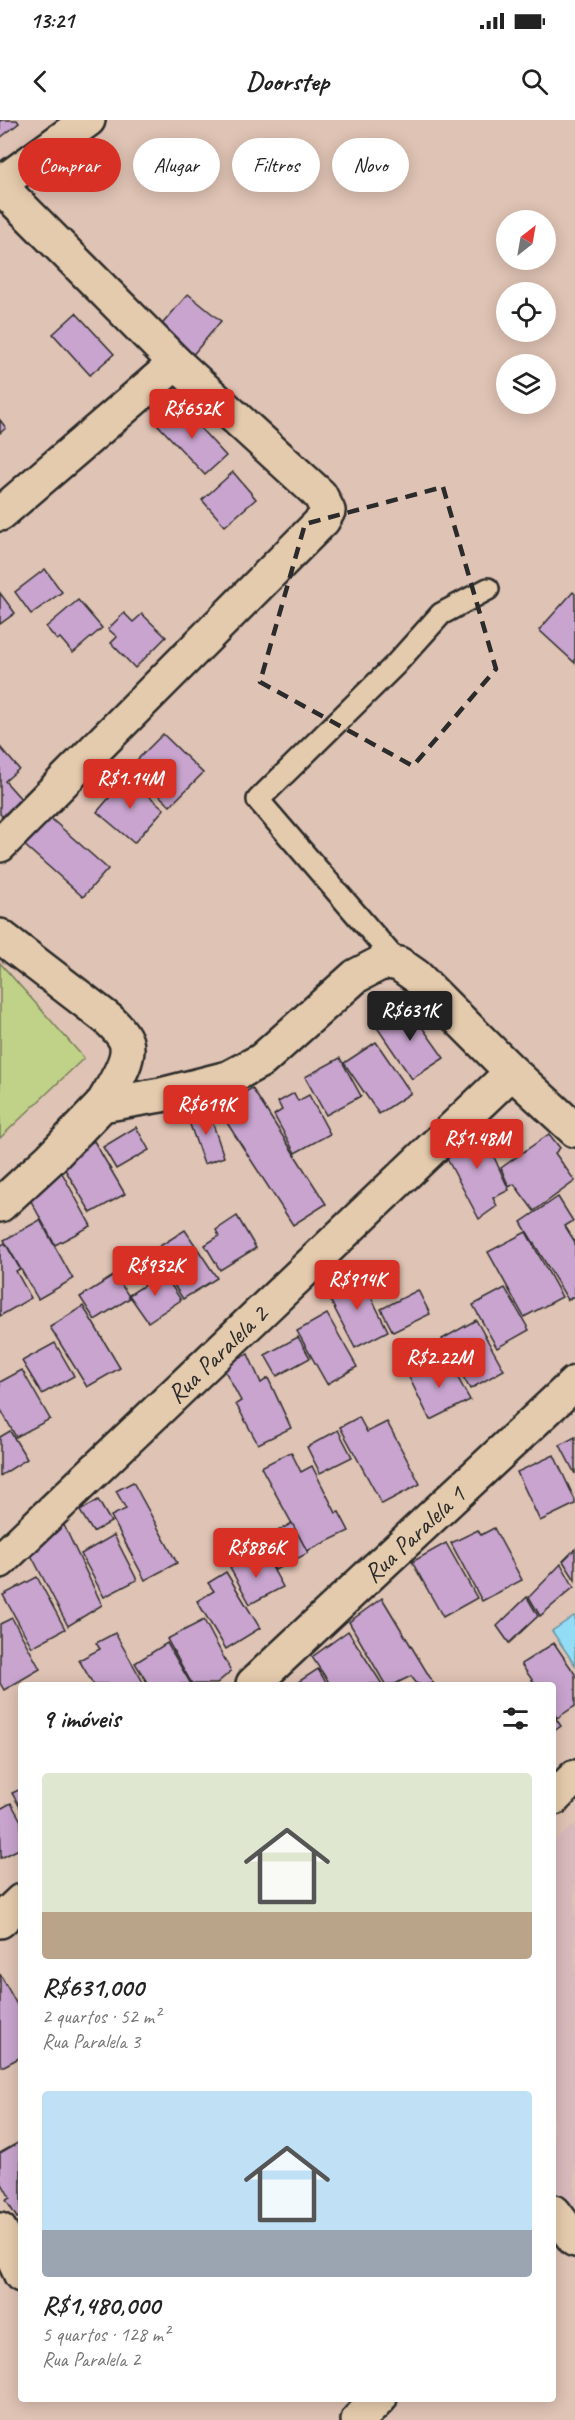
<!DOCTYPE html>
<html lang="pt">
<meta charset="utf-8">
<style>
:root{--surface:#fff;--page:#f6f6f6;--text:#222;--muted:#767676;--accent:#d93025}
body{margin:0;font-family:Caveat,sans-serif;background:var(--page);color:var(--text);height:100vh;display:flex;flex-direction:column;font-size:22px;white-space:nowrap}
*{box-sizing:border-box;margin:0}
p{font-size:20px;color:var(--muted)}
.icon{flex:none;width:33px;height:33px;fill:none;stroke:currentColor;stroke-width:2;stroke-linecap:round;stroke-linejoin:round}
.map{position:relative;flex:1;overflow:hidden}
.details{position:absolute;left:18px;top:1562px;width:538px;height:720px;display:flex;flex-direction:column;background:var(--surface);border-radius:6px;box-shadow:0 3px 15px #0003}
.details>*{flex:none}
.hud{position:absolute;left:18px;top:18px;width:540px;height:54px;display:flex;gap:12px}
.needle{width:39px;rotate:31deg}
.fabs{position:absolute;left:496px;top:90px;display:grid;gap:12px}
.fabs a{display:grid;place-items:center;width:60px;height:60px;border-radius:50%;background:var(--surface);box-shadow:0 3px 15px #0003;font-size:30px}
.price{position:absolute;translate:-50% -51px;padding:0 14px;border-radius:6px;background:var(--accent);color:#fff;font-size:20px;line-height:39px;filter:drop-shadow(0 2px 3px #0008)}
.price::after{content:'';position:absolute;left:50%;top:36px;width:18px;height:14px;margin-left:-9px;background:inherit;clip-path:polygon(0 0,100% 0,50% 100%)}
.price.current{background:#222;color:#fff}
ul{padding:0;list-style:none}
li{display:grid;align-content:center;gap:12px;height:318px;padding:0 24px}
li span{display:grid;place-items:center;height:186px;border-radius:6px;color:#555}
li>.icon{margin-inline-start:auto}
span .icon{width:108px;height:108px;fill:#fffc;stroke-width:1}
li b{font-size:26px}
h2{display:flex;justify-content:space-between;align-items:center;height:72px;padding:0 24px;font-size:26px}
.chip{padding:0 21px;border-radius:27px;background:var(--surface);box-shadow:0 3px 15px #0003;font-size:21px;line-height:54px}
.chip.current{background:var(--accent);color:#fff}
.status{display:flex;justify-content:space-between;align-items:center;height:42px;padding:0 30px;background:var(--surface);direction:ltr}
.status svg{height:16px;fill:currentColor}
header{display:flex;justify-content:space-between;align-items:center;height:78px;padding:0 24px;background:var(--surface);font-size:27px;font-weight:700}
.map>svg:first-child{display:block}
.built{fill:#d8babc}
.green{fill:#c0d287;stroke:#767e59;stroke-width:1.5}
.water{fill:#93dcf5;stroke:#6995a4;stroke-width:1.5}
.building{fill:#c8a4ce;stroke:#2b2b2b;stroke-width:1.5}
.lines{fill:none;stroke-linecap:round;stroke-linejoin:round}
.service-casing{stroke:#2b2b2b;stroke-width:26}
.minor-casing{stroke:#2b2b2b;stroke-width:38}
.service{stroke:#e5cbad;stroke-width:21}
.minor{stroke:#e5cbad;stroke-width:33}
.marked{fill:none;stroke:#2b2b2b;stroke-width:4.5;stroke-dasharray:12 8;stroke-linejoin:round}
.labels{text-anchor:middle;stroke-width:4.5;stroke-linejoin:round;paint-order:stroke}
.street-label{font-size:26px;fill:#2b2b2b;stroke:#e5cbad}
</style>
<div class="status"><b>13:21</b><svg viewBox="0 0 49 12"><path d="M0 12V9h3v3zM5 12V6h3v6zM10 12V3h3v9zM15 12V0h3v12zM26 1h20v11H26zM47 4h2v5h-2z"/></svg></div>
<header><svg class="icon" aria-label="back" viewBox="0 0 24 24"><path d="M15 5l-7 7 7 7"/></svg>Doorstep<svg class="icon" aria-label="search" viewBox="0 0 24 24"><circle cx="10" cy="10" r="6"/><path d="M15 15l6 6"/></svg></header>
<div class="map">
<svg width="575" height="2300" viewBox="0 0 575 2300">
<rect width="100%" height="100%" fill="#dfc3b4"/>
<filter id="ink" filterUnits="userSpaceOnUse"><feTurbulence type="fractalNoise" baseFrequency=".0167" numOctaves="2"/><feDisplacementMap in="SourceGraphic" scale="12" xChannelSelector="R" yChannelSelector="G"/><feConvolveMatrix kernelMatrix="1 2 1 2 8 2 1 2 1" color-interpolation-filters="sRGB"/></filter>
<g filter="url(#ink)">
<!-- built -->
<polygon class="built" points="575,1704 575,2107 554,2079 554,1722"/>
<!-- green -->
<polygon class="green" points="0,843 84,938 0,1018"/>
<!-- water -->
<polygon class="water" points="574,1496 575,1497 575,1545 552,1511"/>
<!-- building -->
<g class="building">
<polygon points="0,0 17,0 19,3 0,18"/>
<polygon points="188,174 221,201 191,237 158,209"/>
<polygon points="76,193 114,234 90,255 53,214"/>
<polygon points="179,285 226,336 205,355 158,305"/>
<polygon points="0,300 6,308 0,313"/>
<polygon points="233,352 256,379 225,406 202,380"/>
<polygon points="45,449 62,472 31,494 15,472"/>
<polygon points="573,472 575,474 575,543 539,510"/>
<polygon points="0,473 15,493 0,504"/>
<polygon points="78,480 102,508 73,533 60,518 57,520 46,507"/>
<polygon points="124,493 133,502 142,494 166,517 135,548 111,523 117,517 108,509"/>
<polygon points="163,614 203,653 170,686 130,647"/>
<polygon points="0,627 19,649 5,661 22,680 3,697 0,694"/>
<polygon points="127,657 164,689 134,723 97,692"/>
<polygon points="47,695 108,749 83,777 22,723"/>
<polygon points="407,886 444,938 412,959 376,906"/>
<polygon points="376,922 411,973 379,994 344,943"/>
<polygon points="340,938 361,976 326,995 305,957"/>
<polygon points="252,968 326,1084 293,1105 218,989"/>
<polygon points="294,973 298,981 309,975 330,1014 295,1033 274,995 282,990 278,982"/>
<polygon points="208,989 224,1037 204,1044 187,996"/>
<polygon points="478,1002 509,1070 493,1078 497,1086 479,1099 444,1033"/>
<polygon points="136,1007 149,1030 116,1049 103,1027"/>
<polygon points="549,1014 560,1028 555,1033 575,1061 534,1091 514,1064 509,1067 501,1048"/>
<polygon points="94,1021 125,1074 91,1093 60,1041"/>
<polygon points="61,1051 91,1106 55,1125 25,1070"/>
<polygon points="558,1077 573,1101 565,1106 575,1122 575,1176 568,1180 521,1102"/>
<polygon points="237,1096 256,1128 220,1150 205,1125 219,1116 216,1110"/>
<polygon points="40,1100 73,1159 38,1179 4,1120"/>
<polygon points="185,1110 217,1158 183,1179 152,1131"/>
<polygon points="526,1112 562,1177 524,1197 488,1132"/>
<polygon points="5,1123 20,1149 16,1151 31,1178 0,1196 0,1126"/>
<polygon points="163,1153 181,1180 148,1202 129,1175"/>
<polygon points="115,1155 130,1178 95,1200 80,1177"/>
<polygon points="360,1155 388,1211 355,1228 326,1172"/>
<polygon points="505,1168 529,1210 497,1228 473,1185"/>
<polygon points="418,1170 430,1194 393,1212 381,1189"/>
<polygon points="83,1186 120,1248 87,1267 50,1207"/>
<polygon points="327,1194 357,1247 327,1264 297,1211"/>
<polygon points="476,1200 504,1250 470,1269 442,1219"/>
<polygon points="298,1217 310,1238 277,1256 265,1235"/>
<polygon points="55,1223 74,1256 42,1274 22,1241"/>
<polygon points="248,1234 261,1263 268,1258 291,1308 258,1324 236,1284 241,1281 222,1245"/>
<polygon points="447,1238 470,1280 430,1300 409,1257"/>
<polygon points="22,1250 50,1299 16,1317 0,1288 0,1262"/>
<polygon points="359,1297 367,1312 387,1302 420,1364 382,1384 340,1307"/>
<polygon points="338,1310 352,1337 320,1353 307,1327"/>
<polygon points="10,1311 27,1339 0,1356 0,1317"/>
<polygon points="575,1317 575,1354 560,1325"/>
<polygon points="291,1332 301,1352 312,1346 336,1393 339,1392 349,1411 307,1431 261,1347"/>
<polygon points="554,1335 575,1380 575,1384 540,1401 517,1352"/>
<polygon points="133,1362 177,1443 145,1460 111,1396 126,1389 116,1371"/>
<polygon points="98,1380 111,1402 93,1412 80,1391"/>
<polygon points="62,1401 102,1485 68,1506 30,1433"/>
<polygon points="292,1403 308,1433 275,1450 260,1421"/>
<polygon points="494,1408 522,1460 482,1481 451,1423 478,1410 481,1415"/>
<polygon points="114,1415 137,1460 104,1477 81,1434"/>
<polygon points="446,1423 477,1478 443,1497 412,1442"/>
<polygon points="575,1429 575,1460 563,1441"/>
<polygon points="266,1436 283,1467 250,1484 230,1448 249,1437 253,1443"/>
<polygon points="561,1444 574,1467 540,1496 529,1477"/>
<polygon points="226,1452 260,1508 226,1529 197,1481 214,1471 208,1463"/>
<polygon points="37,1457 65,1509 32,1527 3,1475"/>
<polygon points="527,1477 538,1496 509,1523 497,1506"/>
<polygon points="382,1478 434,1564 417,1564 411,1556 395,1564 385,1564 349,1502"/>
<polygon points="12,1498 40,1549 4,1570 0,1563 0,1504"/>
<polygon points="204,1500 231,1551 216,1564 192,1564 167,1519"/>
<polygon points="348,1511 382,1564 330,1564 312,1537"/>
<polygon points="115,1513 144,1564 93,1564 79,1540 100,1529 96,1523"/>
<polygon points="167,1523 191,1564 148,1564 135,1543"/>
<polygon points="554,1523 575,1554 575,1586 557,1598 554,1593 554,1564 535,1564 521,1544"/>
<polygon points="318,1549 327,1564 295,1564"/>
<polygon points="554,1596 561,1606 554,1611"/>
<polygon points="21,1669 21,1689 12,1673"/>
<polygon points="11,1683 21,1701 21,1728 1,1738 0,1689"/>
<polygon points="0,1854 21,1892 21,1937 2,1947 0,1943"/>
<polygon points="21,2021 21,2096 17,2098 6,2080 10,2078 0,2060 0,2033"/>
</g>
<g class="lines">
<defs>
<polyline id="service" points="399,844 258,680 395,545 441,494 488,469"/>
<g id="minor">
<polyline points="0,64 88,0"/>
<polyline points="0,66 176,243 320,375 328,391 323,400 0,725"/>
<polyline points="0,394 176,243"/>
<path d="M0 816 108 899C115 906 123 913 126 922 132 941 111 968 102 985"/>
<polyline points="0,1085 50,1039 102,985 161,975 228,958 262,940 356,856 379,844 389,842 399,844 416,856 512,952 575,1010"/>
<polyline points="0,1441 512,952"/>
<polyline points="253,1564 575,1263"/>
<polyline points="554,1678 575,1657"/>
<polyline points="0,1801 21,1781"/>
<polyline points="554,2092 575,2120"/>
<polyline points="0,2110 21,2155"/>
<polyline points="358,2300 380,2278"/>
</g>
</defs>
<!-- service casing -->
<use href="#service" class="service-casing"/>
<!-- minor casing -->
<use href="#minor" class="minor-casing"/>
<!-- service -->
<use href="#service" class="service"/>
<!-- minor -->
<use href="#minor" class="minor"/>
</g>
</g>
<!-- marked area -->
<path class="marked" d="M443 367 496 549 413 646 260 562 305 404Z"/>
<g class="labels">
<!-- street labels -->
<g class="street-label">
<text transform="translate(217 1234) rotate(-44)" y="9">Rua Paralela 2</text>
<text transform="translate(414 1414) rotate(-43)" y="9">Rua Paralela 1</text>
</g>
</g>
</svg>
<div class="fabs">
<a><svg class="needle" viewBox="-14 -14 28 28"><path d="M0-13l5 13h-10z" fill="#e53935"/><path d="M0 13l5-13h-10z" fill="#767676"/></svg></a>
<a><svg class="icon" aria-label="locate" viewBox="0 0 24 24"><circle cx="12" cy="12" r="6"/><path d="M12 2v4M12 18v4M2 12h4M18 12h4"/></svg></a>
<a><svg class="icon" aria-label="layers" viewBox="0 0 24 24"><path d="M12 4l9 5-9 5-9-5zM3 14l9 5 9-5"/></svg></a>
</div>
<b class="price" style="left:192px;top:320px">R$652K</b>
<b class="price" style="left:130px;top:690px">R$1.14M</b>
<b class="price current" style="left:410px;top:922px">R$631K</b>
<b class="price" style="left:206px;top:1016px">R$619K</b>
<b class="price" style="left:477px;top:1050px">R$1.48M</b>
<b class="price" style="left:155px;top:1177px">R$932K</b>
<b class="price" style="left:357px;top:1191px">R$914K</b>
<b class="price" style="left:439px;top:1269px">R$2.22M</b>
<b class="price" style="left:256px;top:1459px">R$886K</b>
<div class="hud">
<a class="chip current">Comprar</a>
<a class="chip">Alugar</a>
<a class="chip">Filtros</a>
<a class="chip">Novo</a>
</div>
<section class="details">
<h2>9 imóveis<svg class="icon" aria-label="filters" viewBox="0 0 24 24"><path d="M4 7h16M4 17h16"/><circle cx="9" cy="7" r="2"/><circle cx="15" cy="17" r="2"/></svg></h2>
<ul>
<li><span style="background:linear-gradient(#dfe7d0 75%,#b9a48a 0)"><svg class="icon" aria-label="home" viewBox="0 0 24 24"><path d="M3 11l9-7 9 7M6 9v11h12V9"/></svg></span><div><b>R$631,000</b><p>2 quartos · 52 m²</p><p>Rua Paralela 3</p></div></li>
<li><span style="background:linear-gradient(#bfe0f5 75%,#9aa5b1 0)"><svg class="icon" aria-label="home" viewBox="0 0 24 24"><path d="M3 11l9-7 9 7M6 9v11h12V9"/></svg></span><div><b>R$1,480,000</b><p>5 quartos · 128 m²</p><p>Rua Paralela 2</p></div></li>
</ul>
</section>
</div>
